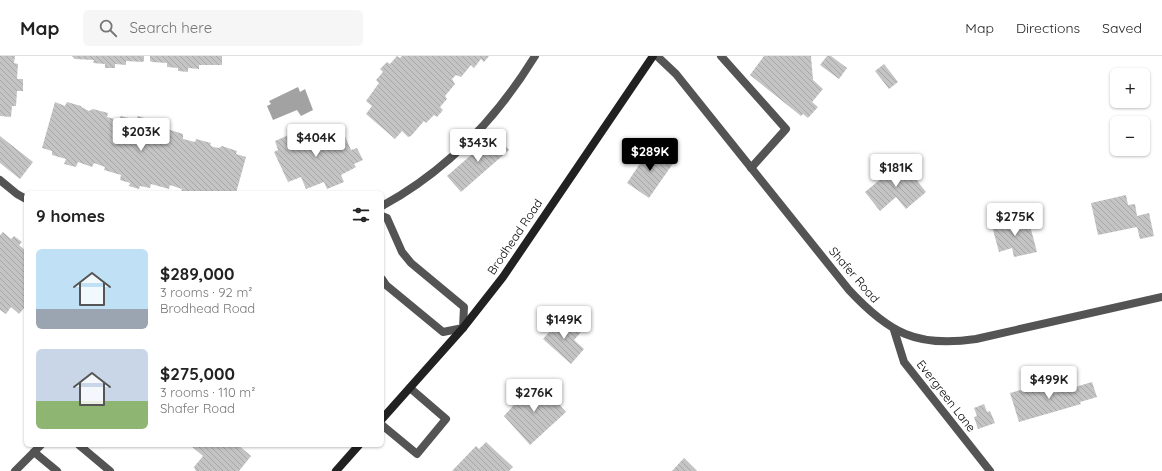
<!DOCTYPE html>
<meta charset="utf-8">
<style>
:root{--surface:#fff;--page:#f6f6f6;--text:#222;--muted:#767676;--line:#e0e0e0;--accent:#000}
body{margin:0;font-family:Quicksand,sans-serif;background:var(--page);color:var(--text);height:100vh;display:flex;flex-direction:column;font-size:15px;white-space:nowrap}
*{box-sizing:border-box;margin:0}
p{font-size:13px;color:var(--muted)}
.icon{flex:none;width:22px;height:22px;fill:none;stroke:currentColor;stroke-width:2;stroke-linecap:round;stroke-linejoin:round}
.map{position:relative;flex:1;overflow:hidden}
.panel{position:absolute;left:24px;top:135px;width:360px;height:256px;display:flex;flex-direction:column;background:var(--surface);border-radius:6px;box-shadow:0 1px 3px #0004}
.panel>*{flex:none}
.fabs{position:absolute;left:1110px;top:12px;display:grid;gap:8px}
.fabs a{display:grid;place-items:center;width:40px;height:40px;border-radius:6px;background:var(--surface);box-shadow:0 1px 3px #0004;font-size:20px}
.price{position:absolute;translate:-50% -34px;padding:0 9px;border-radius:4px;background:#fff;color:#222;font-size:13px;line-height:26px;filter:drop-shadow(0 1px 2px #0008)}
.price::after{content:'';position:absolute;left:50%;top:24px;width:12px;height:9px;margin-left:-6px;background:inherit;clip-path:polygon(0 0,100% 0,50% 100%)}
.price.on{background:var(--accent);color:#fff}
ul{padding:0;list-style:none}
li{display:flex;align-items:center;gap:12px;height:100px;padding:0 12px}
li span{display:grid;place-items:center;flex:none;width:112px;height:80px;border-radius:6px;color:#555}
li>.icon{margin-inline-start:auto}
span .icon{width:48px;height:48px;fill:#fffc;stroke-width:1}
li b{font-size:17px}
h2{display:flex;justify-content:space-between;align-items:center;height:48px;padding:0 12px;font-size:17px}
header{display:flex;align-items:center;gap:24px;box-sizing:border-box;height:56px;padding:0 20px;background:var(--surface);border-bottom:1px solid var(--line)}
header strong{font-size:19px}
nav{display:flex;gap:22px;margin-inline-start:auto;font-size:14px}
.search{width:280px;height:36px;background:var(--page);display:flex;align-items:center;gap:10px;box-sizing:border-box;padding:0 14px;border-radius:6px;color:var(--muted);font-size:15px}
.map>svg:first-child{display:block}
.water{fill:#a2a2a2}
.building{fill:url(#building-back-hatch)}
.lines{fill:none;stroke-linecap:round;stroke-linejoin:round}
.service{stroke:#545454;stroke-width:8}
.minor{stroke:#545454;stroke-width:8}
.secondary{stroke:#212121;stroke-width:8}
.labels{text-anchor:middle;stroke-width:3;stroke-linejoin:round;paint-order:stroke}
.street-label{font-size:12px;fill:#000;stroke:#fff}
</style>
<header>
<strong>Map</strong>
<div class="search"><svg class="icon" aria-label="search" viewBox="0 0 24 24"><circle cx="10" cy="10" r="6"/><path d="M15 15l6 6"/></svg>Search here</div>
<nav><a>Map</a><a>Directions</a><a>Saved</a></nav>
</header>
<div class="map">
<svg width="1162" height="415" viewBox="0 0 1162 415">
<defs>
<pattern id="building-back-hatch" width="6" height="6" patternUnits="userSpaceOnUse"><rect width="6" height="6" fill="#c4c4c4"/><path d="M-1 5l2 2M0 0l6 6M5-1l2 2" fill="none" stroke="#a7a7a7"/></pattern>
</defs>
<rect width="100%" height="100%" fill="#fff"/>
<!-- water -->
<polygon class="water" points="298,31 300,36 305,33 313,54 301,60 297,54 273,64 267,50 271,48 269,45"/>
<!-- building -->
<g class="building">
<polygon points="0,0 15,0 14,7 18,8 17,23 23,23 23,35 17,35 16,50 12,50 11,61 0,60"/>
<polygon points="72,0 144,0 144,5 142,6 126,5 126,9 115,8 115,12 105,12 105,8 93,7 94,4 75,3"/>
<polygon points="150,0 222,0 222,9 199,9 199,13 188,12 188,16 178,15 178,12 167,11 167,7 152,6 150,5"/>
<polygon points="397,0 400,2 402,0 489,0 484,6 481,3 474,12 471,9 461,21 456,19 452,23 455,28 445,40 447,43 440,51 443,54 437,61 434,59 426,67 424,65 411,80 408,81 402,75 395,83 366,58 372,50 366,45 379,27 376,24 383,16 380,13 387,6 390,8"/>
<polygon points="764,0 811,0 813,24 823,33 812,46 818,51 808,62 803,58 801,60 750,19"/>
<polygon points="827,0 831,0 847,12 839,23 820,9"/>
<polygon points="884,8 898,26 889,33 875,15"/>
<polygon points="55,46 65,50 67,46 81,50 81,51 89,55 93,53 108,57 107,61 118,64 121,60 136,64 138,60 151,64 150,68 154,69 155,65 168,69 167,73 183,78 183,83 195,86 196,83 211,87 210,89 213,91 219,92 222,90 237,95 236,98 246,101 236,137 184,137 181,136 182,133 170,129 169,133 151,128 150,132 140,130 139,133 129,130 130,127 120,124 121,119 104,114 105,111 94,107 92,111 78,106 76,111 64,108 66,103 52,99 52,95 42,92"/>
<polygon points="331,71 336,82 344,78 351,94 357,92 363,104 354,108 356,111 341,119 344,126 327,133 324,126 306,133 301,121 288,126 274,96 278,94 275,85 298,75 302,84"/>
<polygon points="495,78 509,94 461,136 447,120"/>
<polygon points="0,80 33,106 20,123 0,107"/>
<polygon points="651,91 674,106 649,142 627,127"/>
<polygon points="905,103 913,114 910,116 926,136 906,153 896,141 880,155 865,136"/>
<polygon points="1126,139 1128,149 1135,148 1137,160 1149,157 1154,180 1140,183 1137,171 1098,179 1091,147"/>
<polygon points="1028,162 1037,196 1014,201 1012,192 999,196 992,170"/>
<polygon points="3,176 11,183 14,180 22,186 19,189 26,195 26,250 19,258 11,251 6,258 0,254 0,179"/>
<polygon points="564,260 581,276 574,284 584,293 571,308 543,283 550,275 547,273 553,266 556,269"/>
<polygon points="1052,325 1055,337 1092,326 1097,341 1080,346 1081,348 1019,366 1010,337"/>
<polygon points="538,326 566,356 530,389 504,360 522,340 520,338 524,332 527,329 530,333"/>
<polygon points="984,348 987,356 990,355 995,367 978,373 974,361 977,360 974,352"/>
<polygon points="486,386 513,411 509,415 452,415 476,390 479,393"/>
<polygon points="190,389 238,389 251,400 239,415 196,415 194,411 203,400"/>
<polygon points="684,402 697,415 672,415"/>
</g>
<g class="lines">
<!-- service -->
<g class="service">
<polyline points="721,0 786,73 751,112"/>
<polyline points="382,369 417,398 446,363 410,332"/>
<polyline points="79,389 110,415"/>
<polyline points="34,396 57,415"/>
<polyline points="15,415 41,389"/>
</g>
<!-- minor -->
<g class="minor">
<path d="M657 0 676 18 849 234C889 277 917 292 976 283L1162 241"/>
<polyline points="0,124 17,138 26,143"/>
<path d="M382 150C446 115 497 62 535 0"/>
<polyline points="382,160 387,162 402,196 411,207 464,251 463,272 443,276 386,229 382,223"/>
<polyline points="894,274 904,306 990,415"/>
</g>
<!-- secondary -->
<g class="secondary">
<polyline points="382,363 463,272 503,221 653,0"/>
<polyline points="336,415 359,389"/>
</g>
</g>
<g class="labels">
<!-- street labels -->
<g class="street-label">
<text transform="translate(515 181) rotate(-56)" y="4">Brodhead Road</text>
<text transform="translate(854 219) rotate(49)" y="4">Shafer Road</text>
<text transform="translate(946 340) rotate(52)" y="4">Evergreen Lane</text>
</g>
</g>
</svg>
<div class="fabs">
<a>+</a>
<a>−</a>
</div>
<b class="price" style="left:141px;top:96px">$203K</b>
<b class="price" style="left:316px;top:102px">$404K</b>
<b class="price" style="left:478px;top:107px">$343K</b>
<b class="price on" style="left:650px;top:116px">$289K</b>
<b class="price" style="left:896px;top:132px">$181K</b>
<b class="price" style="left:1015px;top:181px">$275K</b>
<b class="price" style="left:564px;top:284px">$149K</b>
<b class="price" style="left:1049px;top:344px">$499K</b>
<b class="price" style="left:534px;top:357px">$276K</b>
<section class="panel">
<h2>9 homes<svg class="icon" aria-label="filters" viewBox="0 0 24 24"><path d="M4 7h16M4 17h16"/><circle cx="9" cy="7" r="2"/><circle cx="15" cy="17" r="2"/></svg></h2>
<ul>
<li><span style="background:linear-gradient(#bfe0f5 75%,#9aa5b1 0)"><svg class="icon" aria-label="home" viewBox="0 0 24 24"><path d="M3 11l9-7 9 7M6 9v11h12V9"/></svg></span><div><b>$289,000</b><p>3 rooms · 92 m²</p><p>Brodhead Road</p></div></li>
<li><span style="background:linear-gradient(#c9d6e8 65%,#8fb573 0)"><svg class="icon" aria-label="home" viewBox="0 0 24 24"><path d="M3 11l9-7 9 7M6 9v11h12V9"/></svg></span><div><b>$275,000</b><p>3 rooms · 110 m²</p><p>Shafer Road</p></div></li>
</ul>
</section>
</div>
